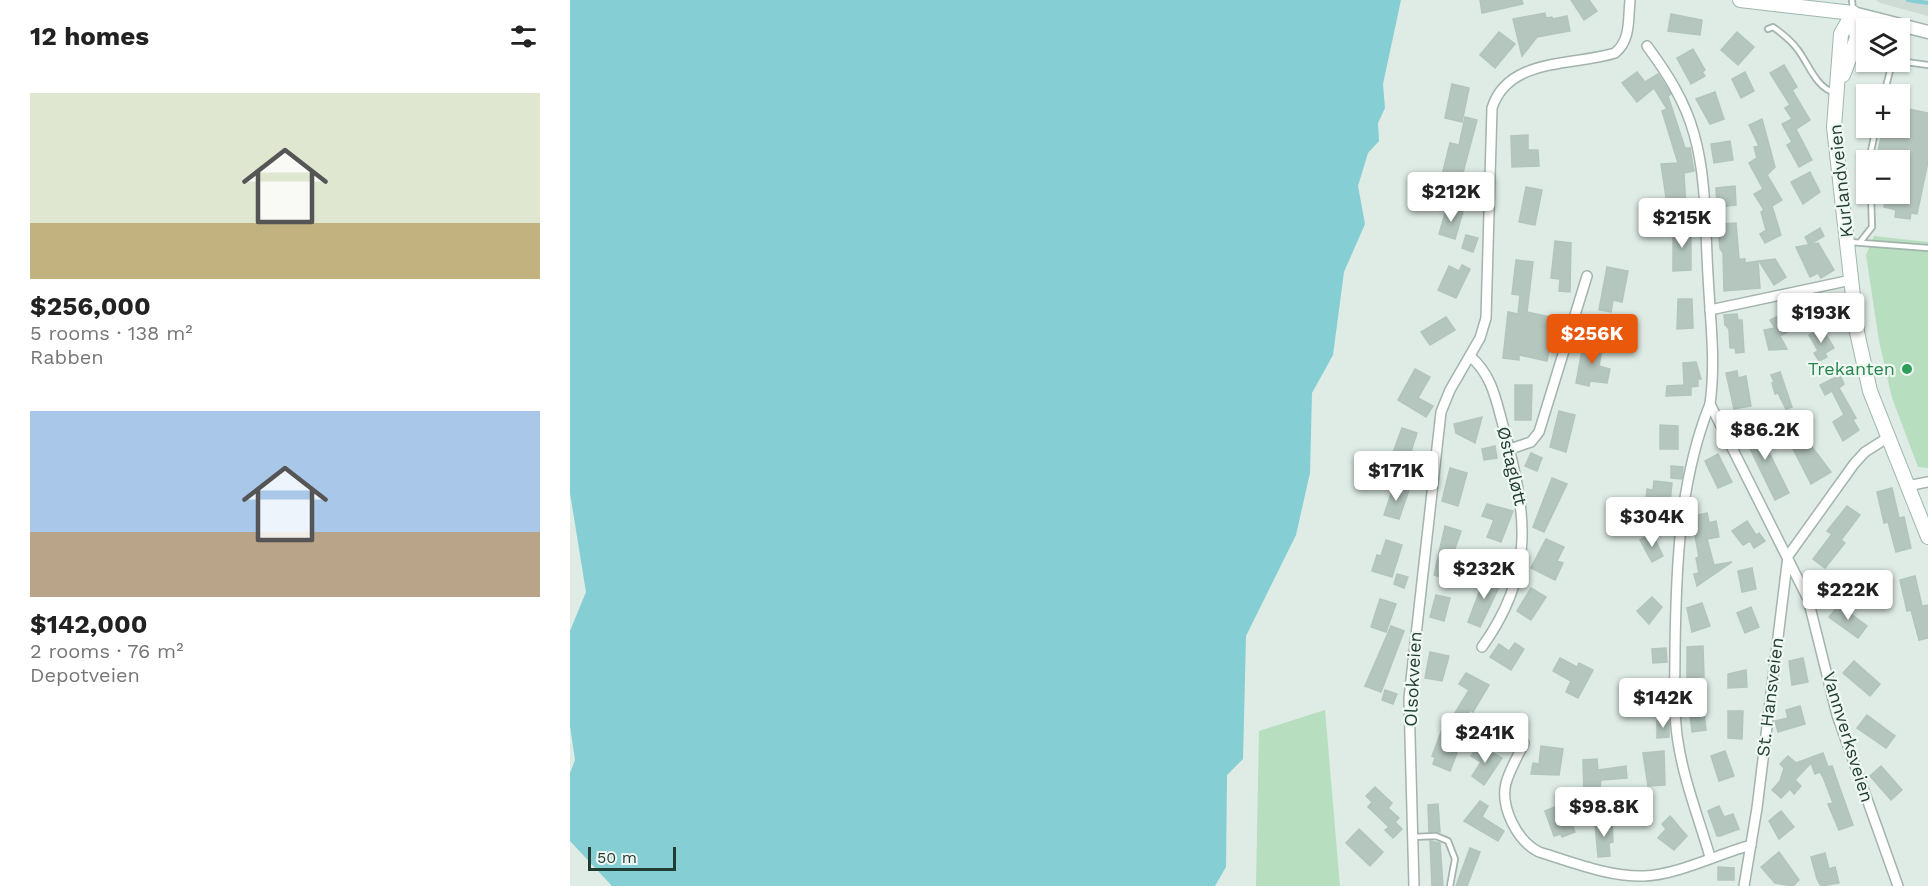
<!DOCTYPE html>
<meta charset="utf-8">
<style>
:root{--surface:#fff;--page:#f6f6f6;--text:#222;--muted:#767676;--accent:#ea580c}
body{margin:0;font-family:"Work Sans",sans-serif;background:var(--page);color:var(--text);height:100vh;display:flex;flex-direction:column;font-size:22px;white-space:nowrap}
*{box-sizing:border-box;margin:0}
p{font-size:20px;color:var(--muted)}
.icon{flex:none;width:33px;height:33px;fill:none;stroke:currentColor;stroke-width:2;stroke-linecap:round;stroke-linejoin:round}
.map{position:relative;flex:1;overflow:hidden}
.drawer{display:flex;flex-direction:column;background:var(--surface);width:570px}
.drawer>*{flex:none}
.controls{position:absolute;left:1286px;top:18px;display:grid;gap:12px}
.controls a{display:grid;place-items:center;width:54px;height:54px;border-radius:0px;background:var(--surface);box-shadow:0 2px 4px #0004;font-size:30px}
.scale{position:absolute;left:18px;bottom:15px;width:88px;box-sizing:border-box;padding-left:6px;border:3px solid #1f3d33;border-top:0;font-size:16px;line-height:21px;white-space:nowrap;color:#1f3d33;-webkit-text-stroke:4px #f0f8f3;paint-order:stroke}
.price{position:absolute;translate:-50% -51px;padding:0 14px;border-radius:6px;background:#fff;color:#222;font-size:20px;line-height:39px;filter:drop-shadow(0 2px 3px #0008)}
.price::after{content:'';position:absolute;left:50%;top:36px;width:18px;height:14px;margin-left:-9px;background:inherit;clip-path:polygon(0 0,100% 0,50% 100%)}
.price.on{background:var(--accent);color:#fff}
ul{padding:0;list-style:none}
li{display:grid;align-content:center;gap:12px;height:318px;padding:0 30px}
li span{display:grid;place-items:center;height:186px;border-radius:0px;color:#555}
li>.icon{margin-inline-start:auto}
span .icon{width:108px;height:108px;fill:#fffc;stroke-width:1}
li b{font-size:26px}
h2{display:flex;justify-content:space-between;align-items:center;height:72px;padding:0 30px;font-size:26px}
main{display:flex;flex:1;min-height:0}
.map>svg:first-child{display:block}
.built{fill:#cedbd4}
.green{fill:#b7debf}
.water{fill:#84ced4}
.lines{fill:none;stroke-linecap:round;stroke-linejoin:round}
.stream{stroke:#84ced4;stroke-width:4}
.building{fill:#b5c6be;stroke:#b2c5bc;stroke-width:1.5}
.service-casing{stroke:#a2b4ac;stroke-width:8}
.minor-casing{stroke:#a2b4ac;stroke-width:12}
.tertiary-casing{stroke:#a2b4ac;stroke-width:15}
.secondary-casing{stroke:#9db8ad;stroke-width:16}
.service{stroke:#fff;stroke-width:4.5}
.minor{stroke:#fff;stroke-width:9}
.tertiary{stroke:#fff;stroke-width:12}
.secondary{stroke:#fff;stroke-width:14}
.leisure-dot{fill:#2e9e5b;stroke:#f0f8f3;stroke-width:2}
.labels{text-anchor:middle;stroke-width:4.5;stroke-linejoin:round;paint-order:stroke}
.street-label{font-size:18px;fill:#1f3d33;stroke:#f0f8f3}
.leisure-label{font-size:18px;fill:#27864d;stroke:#f0f8f3;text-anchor:end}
</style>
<main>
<section class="drawer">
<h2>12 homes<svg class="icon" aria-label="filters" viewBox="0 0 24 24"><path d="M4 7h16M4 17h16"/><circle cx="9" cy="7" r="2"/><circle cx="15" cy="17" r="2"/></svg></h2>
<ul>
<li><span style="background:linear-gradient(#dfe7d0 70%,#c2b280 0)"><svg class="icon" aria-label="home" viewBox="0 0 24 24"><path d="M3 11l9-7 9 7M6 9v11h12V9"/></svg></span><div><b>$256,000</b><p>5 rooms · 138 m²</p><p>Rabben</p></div></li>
<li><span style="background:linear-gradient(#a9c7e8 65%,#b9a48a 0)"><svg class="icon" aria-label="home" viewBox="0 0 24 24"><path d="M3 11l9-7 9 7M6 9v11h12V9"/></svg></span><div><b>$142,000</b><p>2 rooms · 76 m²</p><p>Depotveien</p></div></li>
</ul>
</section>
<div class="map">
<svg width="1358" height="886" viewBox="0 0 1358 886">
<rect width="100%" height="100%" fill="#dfece5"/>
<!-- built -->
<polygon class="built" points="1306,0 1358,0 1358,16 1310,3"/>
<!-- green -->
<g class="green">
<polygon points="1304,236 1358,242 1358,468 1348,467 1322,398 1309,341 1296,255"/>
<polygon points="755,710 770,886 686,886 689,731"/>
</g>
<!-- water -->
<polygon class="water" points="0,0 831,0 813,84 815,108 808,123 809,141 798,153 788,186 795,224 774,272 763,355 742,393 740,473 726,535 676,636 673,759 657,775 656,867 645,886 42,886 0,841 0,773 5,760 0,726 0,631 16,592 0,493"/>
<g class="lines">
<!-- stream -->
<polyline class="stream" points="1338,0 1358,3"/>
</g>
<!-- building -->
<g class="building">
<polygon points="910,0 952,0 953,4 912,13"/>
<polygon points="1001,0 1019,0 1027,11 1014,20"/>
<polygon points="975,13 976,18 982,17 983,19 997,16 1000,31 967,37 952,56 943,19"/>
<polygon points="1101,14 1132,20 1130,35 1098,31"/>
<polygon points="929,32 945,44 925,68 910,55"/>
<polygon points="1167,32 1184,47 1168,65 1151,50"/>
<polygon points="1123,49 1135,70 1132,72 1135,76 1121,84 1107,58"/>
<polygon points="1214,65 1227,87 1222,90 1240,120 1226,129 1242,160 1229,167 1217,145 1222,142 1212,124 1222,119 1215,108 1220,105 1200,73"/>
<polygon points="1067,72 1075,82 1088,74 1101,94 1098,96 1115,148 1120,148 1124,171 1114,173 1116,209 1098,211 1091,164 1108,163 1092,111 1097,109 1084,88 1067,102 1052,83"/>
<polygon points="1175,72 1184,91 1171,98 1162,79"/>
<polygon points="882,84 899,88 892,122 875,118"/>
<polygon points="1145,92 1154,119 1140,124 1126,99"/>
<polygon points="1329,107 1358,113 1358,162 1347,214 1341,213 1340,219 1325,217 1326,210 1314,207 1317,194 1329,194 1329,160 1306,160 1313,128 1329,128"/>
<polygon points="895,117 907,120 891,180 872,175 880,143 889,145"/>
<polygon points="1192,119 1205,167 1197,175 1212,200 1202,206 1211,235 1195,243 1190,234 1196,230 1191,212 1194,210 1184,194 1193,189 1179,163 1187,158 1184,147 1189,146 1179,125"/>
<polygon points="958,135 958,150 968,150 969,166 942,167 941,136"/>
<polygon points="1160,141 1163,160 1144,163 1141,144"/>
<polygon points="1240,172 1250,192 1233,204 1221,182"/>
<polygon points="896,176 908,178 905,190 894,187"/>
<polygon points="1165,186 1166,205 1147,207 1146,188"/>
<polygon points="956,187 972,190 965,225 949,222"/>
<polygon points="877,207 893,212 885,239 869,234"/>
<polygon points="1166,223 1169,259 1175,259 1175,263 1188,261 1190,288 1154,291 1153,253 1150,248 1148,230 1150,224"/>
<polygon points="1121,226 1121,270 1103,271 1103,228"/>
<polygon points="1250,228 1254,236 1239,245 1235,237"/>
<polygon points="896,235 908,238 903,252 892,248"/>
<polygon points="985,241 1001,243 1000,292 989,291 990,279 981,278"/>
<polygon points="1248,243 1264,270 1251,278 1248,273 1240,277 1226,247"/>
<polygon points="1205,259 1216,277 1204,285 1189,261"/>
<polygon points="946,260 963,262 957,312 986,318 977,361 949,355 949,360 933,358 938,312 948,314 950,295 942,294"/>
<polygon points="892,265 900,269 886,298 868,290 879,266 889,271"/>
<polygon points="1037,267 1058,271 1052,302 1043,300 1041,312 1029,310"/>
<polygon points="1252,293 1263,314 1248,322 1236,300"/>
<polygon points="1108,299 1122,299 1123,328 1107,329"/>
<polygon points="1214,313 1217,318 1223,315 1228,326 1210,336 1217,349 1199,350 1194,330 1205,328 1200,320"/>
<polygon points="1167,314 1168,320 1172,320 1174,352 1166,353 1165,348 1160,348 1159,329 1155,325 1154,315"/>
<polygon points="876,317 885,330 860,345 851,332"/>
<polygon points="1252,328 1264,348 1255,353 1257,357 1249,361 1244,353 1248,351 1239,335"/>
<polygon points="1014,340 1033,344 1029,366 1040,369 1037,383 1020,381 1019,386 1006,383"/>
<polygon points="1126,362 1131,379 1128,379 1128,386 1121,387 1121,395 1096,396 1097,386 1114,385 1113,363"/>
<polygon points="845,369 860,377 848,398 863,406 856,417 828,400"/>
<polygon points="1167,371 1168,378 1176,376 1181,406 1164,409 1156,373"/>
<polygon points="1210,372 1222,407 1216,409 1208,393 1205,394 1202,383 1204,382 1201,375"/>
<polygon points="1270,375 1274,384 1269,388 1286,418 1283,420 1289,430 1273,441 1263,422 1274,415 1262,391 1255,395 1250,385"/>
<polygon points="945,385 962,385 961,420 945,420"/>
<polygon points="989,411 1005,415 996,452 980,447"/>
<polygon points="912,417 905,443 886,433 884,424"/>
<polygon points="1184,422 1219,493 1205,500 1170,428"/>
<polygon points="1090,425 1108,426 1108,449 1090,449"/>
<polygon points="1232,426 1242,441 1239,443 1261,472 1241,484 1216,435"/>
<polygon points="832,428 847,433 836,466 820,461"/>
<polygon points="925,446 927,458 914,460 912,449"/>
<polygon points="961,453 972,458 967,471 955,466"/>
<polygon points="1148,454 1162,482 1148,488 1135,461"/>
<polygon points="842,463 853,467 849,477 839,473"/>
<polygon points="1101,466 1113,467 1112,479 1101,478"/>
<polygon points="880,468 897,473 888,506 872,501"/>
<polygon points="982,478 997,484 974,532 963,527"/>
<polygon points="1084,481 1102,483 1099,513 1084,511 1085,499 1076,498 1077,489 1083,490"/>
<polygon points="824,485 839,490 829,519 814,515"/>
<polygon points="1322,488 1329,518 1334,517 1341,548 1326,552 1318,522 1314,523 1307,492"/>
<polygon points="917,504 943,511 931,542 917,537 924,520 912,516"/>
<polygon points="1277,506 1290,515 1271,540 1275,543 1255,568 1243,559 1262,534 1257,531"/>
<polygon points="1137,513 1139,523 1146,521 1149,537 1137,539 1144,565 1162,562 1127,586 1124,574 1129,573 1126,558 1129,557 1123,526 1126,526 1124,516"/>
<polygon points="1177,521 1186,535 1189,533 1195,541 1184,548 1180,541 1173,545 1162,531"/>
<polygon points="875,526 891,531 875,578 864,575"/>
<polygon points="1082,533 1093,556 1082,562 1070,540"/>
<polygon points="976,539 994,547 987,561 993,563 985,580 961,568"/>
<polygon points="816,540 832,545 822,577 802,571 807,555 811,556"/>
<polygon points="1182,568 1186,589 1172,592 1168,571"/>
<polygon points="827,574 838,577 834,588 824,584"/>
<polygon points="916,574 932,581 910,627 898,622"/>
<polygon points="1345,576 1352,606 1358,605 1358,638 1349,640 1341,610 1337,611 1330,580"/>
<polygon points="961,588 976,597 961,620 947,611"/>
<polygon points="866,595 880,598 874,621 860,617"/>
<polygon points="1082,597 1092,607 1079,624 1067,611"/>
<polygon points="810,599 826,604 816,632 801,627"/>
<polygon points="1132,603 1140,626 1122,632 1117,608"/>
<polygon points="1269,605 1297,626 1288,638 1259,617"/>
<polygon points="1181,607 1189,627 1175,633 1167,613"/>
<polygon points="821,626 834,631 811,692 795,686"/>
<polygon points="945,643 954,649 941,670 920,657 929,644 939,651"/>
<polygon points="1133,646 1134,677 1128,677 1129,683 1117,684 1117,647"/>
<polygon points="1096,648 1097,662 1083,663 1082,649"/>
<polygon points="860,652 879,656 872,681 855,678"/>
<polygon points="990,658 1007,667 1009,663 1023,670 1008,698 996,692 1001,681 983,671"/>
<polygon points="1233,658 1238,682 1222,685 1219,661"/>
<polygon points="1284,661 1310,684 1300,696 1273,673"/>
<polygon points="1176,670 1177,687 1158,688 1158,674"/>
<polygon points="896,673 919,685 903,712 900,710 884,751 887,753 880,771 863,764 865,758 862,756 873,727 876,728 899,690 889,684"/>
<polygon points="1075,685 1092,685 1092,715 1074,715"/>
<polygon points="815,690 827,694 823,704 812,700"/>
<polygon points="1133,704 1136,730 1122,732 1119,705"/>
<polygon points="1230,706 1235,724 1208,732 1205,721 1218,718 1216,710"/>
<polygon points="1158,711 1173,711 1172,739 1158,738"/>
<polygon points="1297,715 1325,736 1316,748 1287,728"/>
<polygon points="1087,721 1099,721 1099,737 1087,738"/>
<polygon points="908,745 932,758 914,785 902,776 911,762 901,756"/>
<polygon points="971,746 993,749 989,775 961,774 963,763 969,764"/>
<polygon points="1094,751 1095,785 1078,786 1073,753"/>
<polygon points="1155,751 1164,776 1149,781 1141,756"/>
<polygon points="1253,753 1258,767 1262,766 1283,825 1269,830 1258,804 1263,803 1253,777 1250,772 1245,774 1241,763 1225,780 1231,786 1224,794 1220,789 1211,798 1202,790 1210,781 1214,768 1210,764 1218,756 1226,763"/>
<polygon points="1027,759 1028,770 1056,766 1057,778 1031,780 1029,795 1014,796 1013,760"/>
<polygon points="1311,766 1332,790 1321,800 1300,776"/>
<polygon points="805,787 822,803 818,808 829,818 825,822 832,829 823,838 815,830 819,827 798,807 802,802 796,796"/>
<polygon points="910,801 918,806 912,817 934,831 928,841 894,821"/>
<polygon points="868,804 870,832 859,832 858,805"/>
<polygon points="993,804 1005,832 992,837 991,834 984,836 975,811"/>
<polygon points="1149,806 1154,817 1163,814 1169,829 1150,836 1147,836 1138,811"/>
<polygon points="1211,811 1224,827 1209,839 1199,821"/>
<polygon points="1100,816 1117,836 1104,850 1088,838 1096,829 1092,824"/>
<polygon points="1042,821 1043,842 1039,843 1040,856 1028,857 1025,823"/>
<polygon points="789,829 813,852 800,866 776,843"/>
<polygon points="860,841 870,843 873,886 862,886"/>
<polygon points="900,848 910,852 897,886 886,886"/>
<polygon points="1209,852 1229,880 1223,886 1205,883 1191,867"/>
<polygon points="1255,853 1259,869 1265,867 1269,883 1251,886 1247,879 1241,857"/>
<polygon points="1148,867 1164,868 1164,880 1148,880"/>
</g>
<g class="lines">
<defs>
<g id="service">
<polyline points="1282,0 1283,11"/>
<path d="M1198 29 1203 27C1213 34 1221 40 1228 50 1238 63 1247 89 1264 92"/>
<polyline points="1329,61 1358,65"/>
<polyline points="1314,94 1321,67 1325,62"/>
<polyline points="1299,160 1306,128"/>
<polyline points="1291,241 1302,227 1301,194"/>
<polyline points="1280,242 1358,248"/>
<polyline points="842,837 866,836 878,841 885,859 880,886"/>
</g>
<g id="minor">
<path d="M1077 46C1097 73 1115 101 1124 134 1137 179 1135 230 1138 275 1140 318 1146 361 1140 404L1238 599 1267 715 1328 886"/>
<polyline points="1140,310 1281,280"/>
<path d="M900 356C923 376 926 401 934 429 957 514 966 572 912 647"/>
<polyline points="940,449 961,442 969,432 1017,276"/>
<polyline points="1337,486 1358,482"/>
<path d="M954 743C948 756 940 769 936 783 930 807 947 841 969 852 1002 862 1039 877 1074 876 1107 875 1148 854 1181 845"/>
<path d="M1140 857C1129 819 1114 781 1108 742 1103 712 1105 681 1105 651 1106 568 1109 481 1140 404"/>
<path d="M844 886 839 698 871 412 880 390 910 338 916 318 922 108C938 57 1004 66 1045 53 1061 40 1058 19 1060 0"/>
<polyline points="1174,886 1187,808 1218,556 1284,464 1295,452 1317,438"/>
</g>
<polyline id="tertiary" points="1283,13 1358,32"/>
<g id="secondary">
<polyline points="1170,0 1283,13"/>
<polyline points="1283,13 1271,34 1264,127 1287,332 1300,391 1358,537"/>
<polyline points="1273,75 1287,38 1283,13"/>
</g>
</defs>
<!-- service casing -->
<use href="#service" class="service-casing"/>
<!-- minor casing -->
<use href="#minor" class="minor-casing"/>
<!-- tertiary casing -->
<use href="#tertiary" class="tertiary-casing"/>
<!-- secondary casing -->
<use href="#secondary" class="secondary-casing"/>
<!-- service -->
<use href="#service" class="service"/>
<!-- minor -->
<use href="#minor" class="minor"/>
<!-- tertiary -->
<use href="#tertiary" class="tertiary"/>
<!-- secondary -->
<use href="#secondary" class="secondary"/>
</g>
<!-- markers -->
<circle class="leisure-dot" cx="1337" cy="369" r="6"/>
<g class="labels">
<!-- street labels -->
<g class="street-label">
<text transform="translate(1271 181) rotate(-96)" y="6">Kurlandveien</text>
<text transform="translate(942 466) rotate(77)" y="6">Østagløtt</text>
<text transform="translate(843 679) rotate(-87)" y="6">Olsokveien</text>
<text transform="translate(1200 697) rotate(-83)" y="6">St. Hansveien</text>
<text transform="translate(1278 737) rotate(73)" y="6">Vannverksveien</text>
</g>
<!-- leisure labels -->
<g class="leisure-label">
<text x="1325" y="375">Trekanten</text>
</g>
</g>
</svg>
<div class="controls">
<a><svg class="icon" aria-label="layers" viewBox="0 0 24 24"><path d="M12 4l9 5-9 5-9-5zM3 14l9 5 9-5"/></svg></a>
<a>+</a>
<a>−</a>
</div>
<div class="scale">50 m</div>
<b class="price" style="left:881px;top:223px">$212K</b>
<b class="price" style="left:1112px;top:249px">$215K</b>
<b class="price" style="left:1251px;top:344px">$193K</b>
<b class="price on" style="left:1022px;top:365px">$256K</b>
<b class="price" style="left:1195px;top:461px">$86.2K</b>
<b class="price" style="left:826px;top:502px">$171K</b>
<b class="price" style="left:1082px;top:548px">$304K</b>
<b class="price" style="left:914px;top:600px">$232K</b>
<b class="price" style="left:1278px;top:621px">$222K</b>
<b class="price" style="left:1093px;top:729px">$142K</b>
<b class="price" style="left:915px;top:764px">$241K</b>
<b class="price" style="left:1034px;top:838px">$98.8K</b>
</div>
</main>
